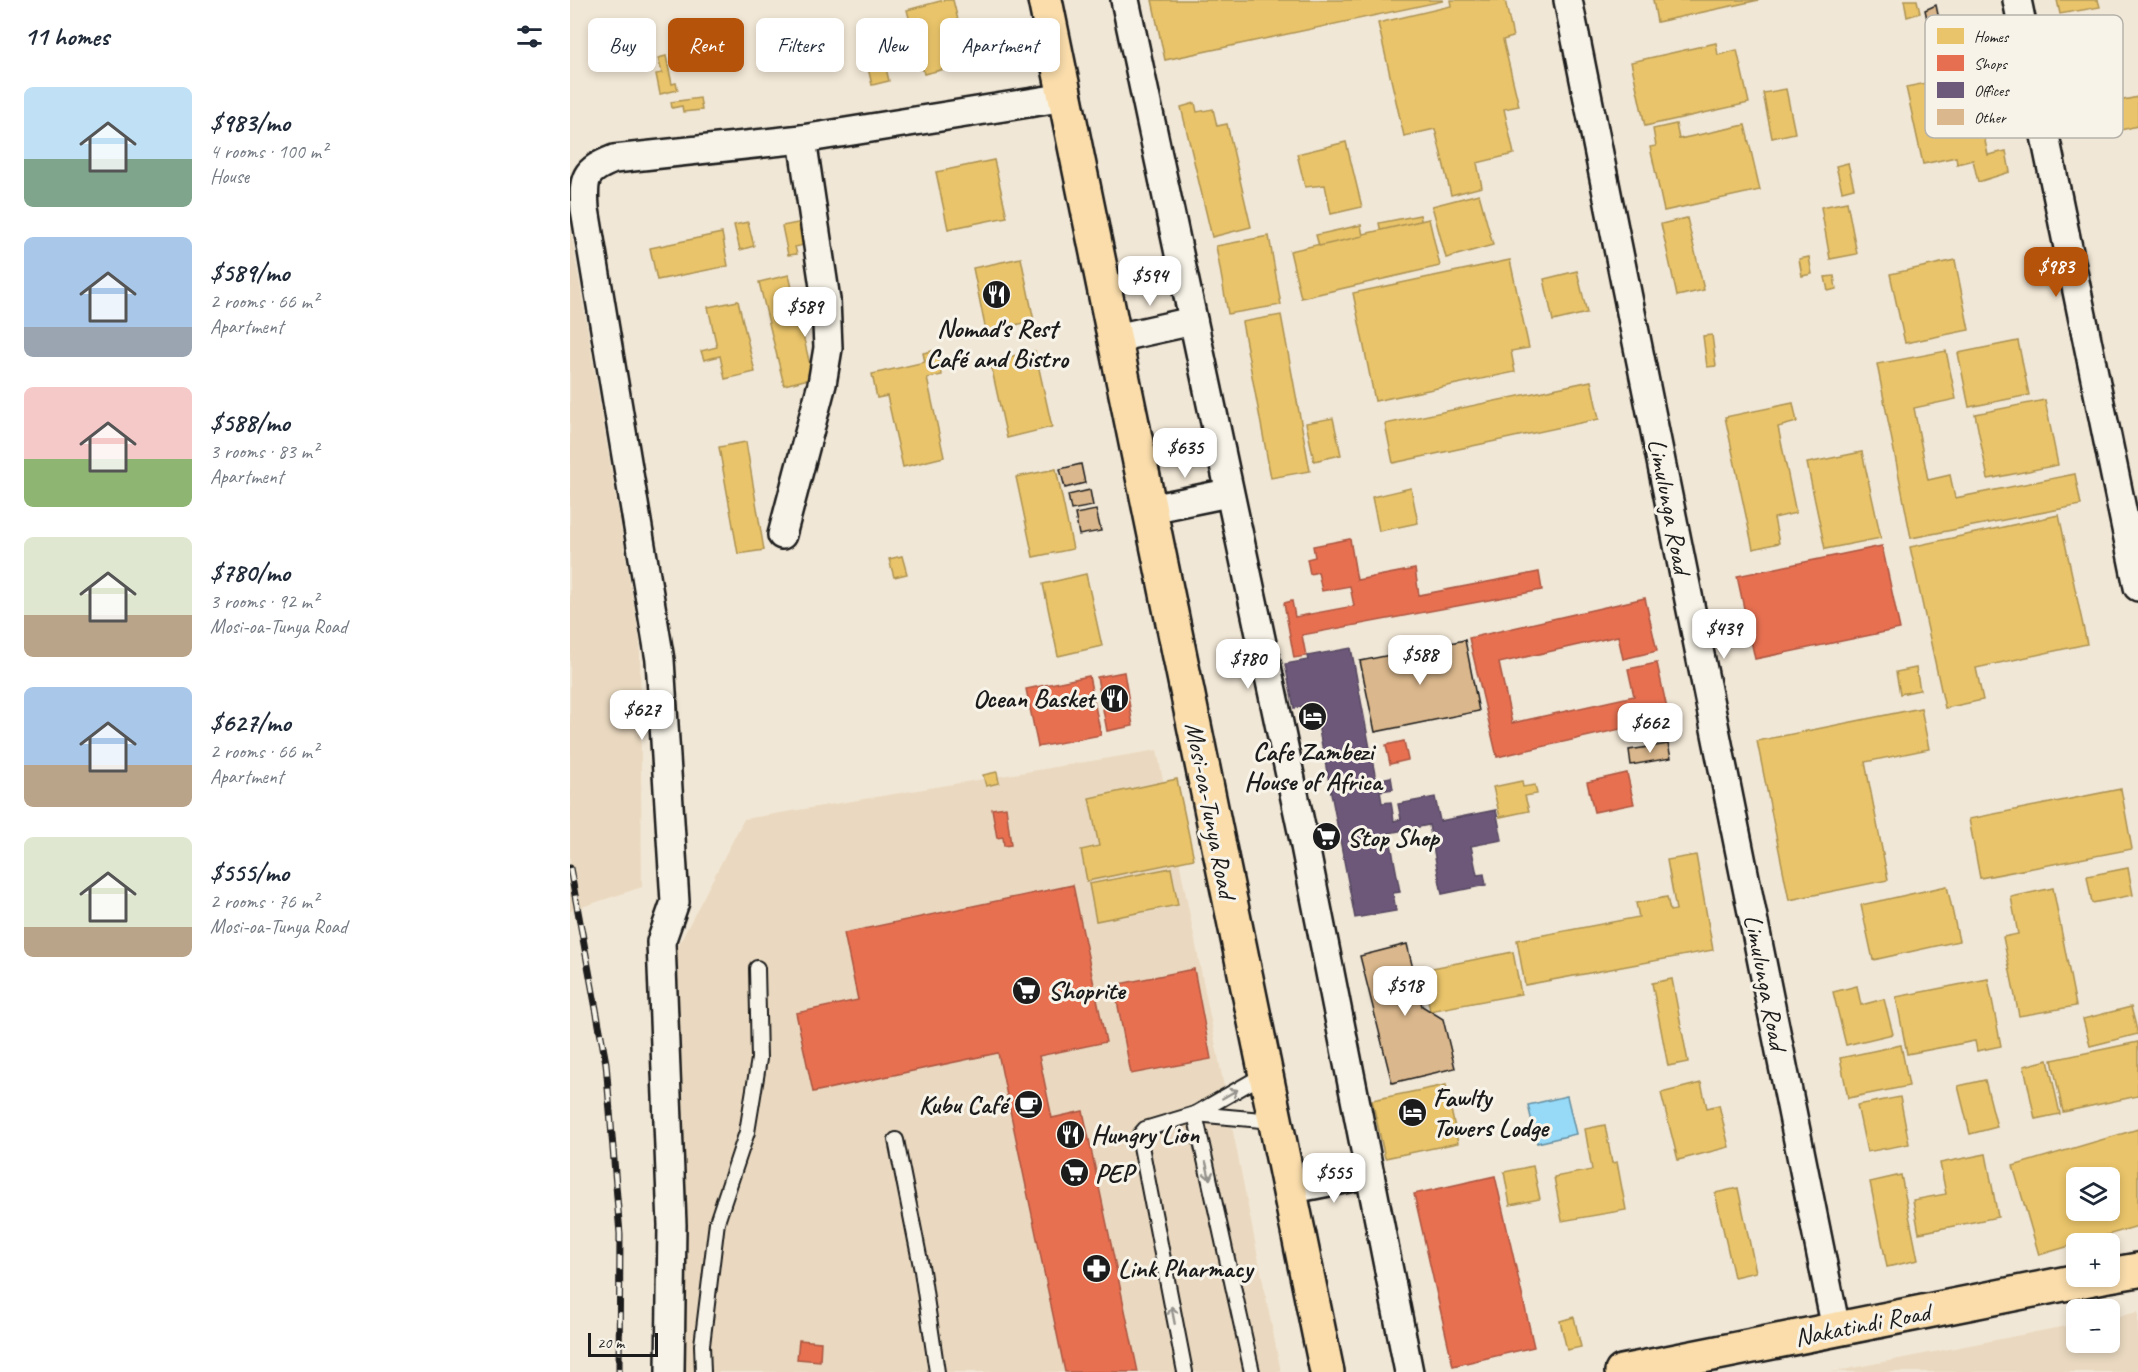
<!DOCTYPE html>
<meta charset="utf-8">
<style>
:root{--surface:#fff;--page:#f6f6f7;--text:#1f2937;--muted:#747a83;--accent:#b45309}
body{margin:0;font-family:Caveat,sans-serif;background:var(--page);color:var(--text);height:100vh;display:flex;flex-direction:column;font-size:22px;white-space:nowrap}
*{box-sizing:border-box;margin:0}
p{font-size:20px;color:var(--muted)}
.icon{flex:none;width:33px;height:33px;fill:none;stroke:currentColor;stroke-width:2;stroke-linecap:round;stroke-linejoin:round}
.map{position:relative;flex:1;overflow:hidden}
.panel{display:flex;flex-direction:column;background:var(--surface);width:570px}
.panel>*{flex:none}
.guide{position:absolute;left:18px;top:18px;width:570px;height:54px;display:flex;gap:12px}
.fabs{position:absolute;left:1496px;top:1167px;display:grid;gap:12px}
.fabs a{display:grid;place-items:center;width:54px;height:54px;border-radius:9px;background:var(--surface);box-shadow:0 3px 9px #0003;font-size:30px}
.scale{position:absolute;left:18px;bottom:15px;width:70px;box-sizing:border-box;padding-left:6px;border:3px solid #1c1c1c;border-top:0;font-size:16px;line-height:21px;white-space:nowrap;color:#1c1c1c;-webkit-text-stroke:4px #f7f3e8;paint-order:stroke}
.price{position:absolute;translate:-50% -51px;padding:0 14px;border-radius:12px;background:#fff;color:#222;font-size:20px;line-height:39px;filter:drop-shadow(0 2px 3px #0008)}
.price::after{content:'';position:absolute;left:50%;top:36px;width:18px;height:14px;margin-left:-9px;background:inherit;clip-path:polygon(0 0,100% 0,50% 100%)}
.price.active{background:var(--accent);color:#fff}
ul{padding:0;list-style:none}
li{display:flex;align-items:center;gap:18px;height:150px;padding:0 24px}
li span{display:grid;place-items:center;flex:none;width:168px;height:120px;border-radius:9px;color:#555}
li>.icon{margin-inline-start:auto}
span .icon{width:72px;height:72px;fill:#fffc;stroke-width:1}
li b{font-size:26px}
h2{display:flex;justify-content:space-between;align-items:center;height:72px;padding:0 24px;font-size:26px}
.chip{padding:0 21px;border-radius:9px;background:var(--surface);box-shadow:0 3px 9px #0003;font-size:21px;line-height:54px}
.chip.active{background:var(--accent);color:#fff}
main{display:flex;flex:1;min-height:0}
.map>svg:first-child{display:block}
.built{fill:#ead9c0}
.water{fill:#96daf8;stroke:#658ea0;stroke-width:1.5}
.homes{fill:#e9c46a;stroke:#ac9253;stroke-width:1.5;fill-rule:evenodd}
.shops{fill:#e76f51;stroke:#aa5641;stroke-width:1.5}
.offices{fill:#6d597a;stroke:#55475e;stroke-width:1.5}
.building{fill:#dab78c;stroke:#1c1c1c;stroke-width:1.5}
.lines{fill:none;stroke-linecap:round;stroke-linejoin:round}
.lane-casing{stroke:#1c1c1c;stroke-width:18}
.street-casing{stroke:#1c1c1c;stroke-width:32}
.highway-casing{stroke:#1c1c1c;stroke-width:38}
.lane{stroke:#f7f3e8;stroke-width:14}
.street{stroke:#f7f3e8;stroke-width:27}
.highway{stroke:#faddab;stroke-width:33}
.rail-casing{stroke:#1c1c1c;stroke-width:7}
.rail{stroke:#f7f3e8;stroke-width:4.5;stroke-dasharray:14;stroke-linecap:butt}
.oneway{stroke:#94928c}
.labels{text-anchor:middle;stroke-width:6;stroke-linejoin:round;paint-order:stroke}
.poi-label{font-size:26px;font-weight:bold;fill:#1c1c1c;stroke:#f7f3e8;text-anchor:start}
.street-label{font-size:26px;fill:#1c1c1c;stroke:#f7f3e8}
.key{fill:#f7f3e8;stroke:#b5b2ab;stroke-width:1.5}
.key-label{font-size:16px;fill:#1c1c1c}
</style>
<main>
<section class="panel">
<h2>11 homes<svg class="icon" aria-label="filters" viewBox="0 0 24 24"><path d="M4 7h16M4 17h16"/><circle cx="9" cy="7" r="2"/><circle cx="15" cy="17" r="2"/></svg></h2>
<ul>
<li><span style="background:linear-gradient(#bfe0f5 60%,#7fa58c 0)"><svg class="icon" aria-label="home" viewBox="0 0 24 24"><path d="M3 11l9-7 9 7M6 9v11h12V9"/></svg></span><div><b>$983/mo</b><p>4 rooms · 100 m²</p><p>House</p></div></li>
<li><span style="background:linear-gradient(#a9c7e8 75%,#9aa5b1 0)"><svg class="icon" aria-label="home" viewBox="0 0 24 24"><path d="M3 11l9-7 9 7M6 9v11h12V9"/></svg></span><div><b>$589/mo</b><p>2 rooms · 66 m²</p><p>Apartment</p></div></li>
<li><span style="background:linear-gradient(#f6c9c9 60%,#8fb573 0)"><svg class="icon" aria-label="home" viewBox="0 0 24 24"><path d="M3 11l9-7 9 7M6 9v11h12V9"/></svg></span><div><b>$588/mo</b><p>3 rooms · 83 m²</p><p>Apartment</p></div></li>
<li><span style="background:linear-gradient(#dfe7d0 65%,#b9a48a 0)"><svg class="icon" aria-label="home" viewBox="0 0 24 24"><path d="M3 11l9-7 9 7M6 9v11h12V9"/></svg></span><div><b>$780/mo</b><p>3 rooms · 92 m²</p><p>Mosi-oa-Tunya Road</p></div></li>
<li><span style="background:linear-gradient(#a9c7e8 65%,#b9a48a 0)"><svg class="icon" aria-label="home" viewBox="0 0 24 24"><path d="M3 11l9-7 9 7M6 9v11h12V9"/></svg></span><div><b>$627/mo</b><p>2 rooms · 66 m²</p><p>Apartment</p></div></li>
<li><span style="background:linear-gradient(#dfe7d0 75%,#b9a48a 0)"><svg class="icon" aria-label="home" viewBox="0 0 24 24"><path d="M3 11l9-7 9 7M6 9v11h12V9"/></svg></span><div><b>$555/mo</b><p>2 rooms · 76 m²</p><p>Mosi-oa-Tunya Road</p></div></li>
</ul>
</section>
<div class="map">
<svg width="1568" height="1372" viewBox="0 0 1568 1372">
<rect width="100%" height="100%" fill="#f1e7d6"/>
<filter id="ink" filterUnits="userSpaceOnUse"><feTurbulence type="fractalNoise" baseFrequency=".0167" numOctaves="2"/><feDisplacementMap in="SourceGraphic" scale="12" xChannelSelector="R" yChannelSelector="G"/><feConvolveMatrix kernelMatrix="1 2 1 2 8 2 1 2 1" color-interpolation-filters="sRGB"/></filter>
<g filter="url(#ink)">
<!-- built -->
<g class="built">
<polygon points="0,225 70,641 72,887 0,911"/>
<polygon points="587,750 711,1372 111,1372 105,952 174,819"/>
<polygon points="1568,1312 1568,1372 1262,1372 1506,1324 1506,1342 1539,1342 1539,1318"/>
</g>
<!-- water -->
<polygon class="water" points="997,1096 1006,1134 967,1143 958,1105"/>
<!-- homes -->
<g class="homes">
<polygon points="374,0 383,0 391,32 384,34 392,65 354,74 337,10"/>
<polygon points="582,0 873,0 873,1 595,60"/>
<polygon points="880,0 935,0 943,37 933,40 949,106 934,109 944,154 907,163 912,187 881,195 865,129 834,136 808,23 881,6"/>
<polygon points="1083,0 1189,0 1087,22"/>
<polygon points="1334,0 1347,0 1350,13 1337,17"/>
<polygon points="1487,0 1528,0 1530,7 1490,14"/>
<polygon points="1146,43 1148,55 1167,50 1179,103 1075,126 1061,62"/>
<polygon points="312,51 319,81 302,85 295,55"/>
<polygon points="96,56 102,84 106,83 108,90 90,94 86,74 92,73 88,58"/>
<polygon points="1401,74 1418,155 1436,151 1440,172 1408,182 1403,160 1387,164 1386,157 1353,164 1336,87"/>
<polygon points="1216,89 1225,133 1202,138 1193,93"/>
<polygon points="1531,93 1534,104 1568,97 1568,126 1521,137 1512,97"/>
<polygon points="130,98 132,110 113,112 112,106 102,108 101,102"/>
<polygon points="625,103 627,112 643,109 647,126 657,124 681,227 642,237 611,107"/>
<polygon points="1106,124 1109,139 1175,125 1190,190 1094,211 1080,147 1086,146 1083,129"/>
<polygon points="776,142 792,207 761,214 755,185 735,187 727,154"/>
<polygon points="424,160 437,217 378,229 366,172"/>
<polygon points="1278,163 1284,188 1272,191 1266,166"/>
<polygon points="909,194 923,245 876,258 862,206"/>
<polygon points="1277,202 1287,254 1260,259 1251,207"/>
<polygon points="850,215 852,224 811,233 809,223"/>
<polygon points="1117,218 1134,290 1107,296 1091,224"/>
<polygon points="859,219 870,266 731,298 720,251"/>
<polygon points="243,220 238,244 225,247 227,254 218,255 212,226"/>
<polygon points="178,222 184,246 170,250 164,225"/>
<polygon points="791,225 793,236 749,246 746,235"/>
<polygon points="152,233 158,266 87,280 80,248"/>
<polygon points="699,236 711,305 658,314 646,246"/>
<polygon points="1239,257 1242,274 1232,276 1229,259"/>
<polygon points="451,258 464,321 416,331 403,268"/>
<polygon points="940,260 959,348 941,351 945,372 805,401 783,293"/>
<polygon points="1385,260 1399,330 1335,343 1320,274"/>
<polygon points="1007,271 1017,313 983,321 974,279"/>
<polygon points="219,275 243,378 214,385 189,282"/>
<polygon points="1264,276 1266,289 1258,291 1255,277"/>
<polygon points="168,301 185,372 155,379 150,356 134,360 131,351 147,347 138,307"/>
<polygon points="711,315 740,471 701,478 672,322"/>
<polygon points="1142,335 1146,366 1137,367 1133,336"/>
<polygon points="1448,341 1459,395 1399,407 1388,353"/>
<polygon points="367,350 372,375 357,378 374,457 333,467 317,396 307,398 302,374 355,362 353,353"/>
<polygon points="465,351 482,427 437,438 420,361"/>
<polygon points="1376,351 1386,399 1344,408 1358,480 1380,475 1385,498 1505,474 1511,505 1341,538 1307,364"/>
<polygon points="1021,381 1029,419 823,463 815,424"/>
<polygon points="1475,400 1488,465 1418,479 1405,414"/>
<polygon points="1223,403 1227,422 1208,427 1226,513 1204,518 1209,543 1183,549 1155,417"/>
<polygon points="763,418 771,455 744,461 736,423"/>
<polygon points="176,442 194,550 168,554 149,447"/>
<polygon points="1292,452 1311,538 1255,549 1237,463"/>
<polygon points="486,469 503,549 463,557 446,477"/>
<polygon points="841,488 848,523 809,531 802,497"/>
<polygon points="1489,515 1517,644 1406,668 1413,700 1375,708 1340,547"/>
<polygon points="332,556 337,574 324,577 319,559"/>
<polygon points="516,574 532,646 488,656 473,584"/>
<polygon points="1346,668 1350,690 1330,694 1326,672"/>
<polygon points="1351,708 1359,749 1295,762 1318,880 1219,900 1187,741"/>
<polygon points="427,772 429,783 416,786 413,775"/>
<polygon points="607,779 624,859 517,881 511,850 529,846 519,798"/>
<polygon points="952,781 953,787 965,785 967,794 955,796 959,811 930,817 923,787"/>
<polygon points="1551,789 1562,849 1410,878 1399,819"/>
<polygon points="1126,855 1143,950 955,985 947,940 1069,917 1066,903 1097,897 1100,911 1106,910 1097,860"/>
<polygon points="601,868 608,905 526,921 519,884"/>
<polygon points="1558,868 1563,895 1522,903 1517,876"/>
<polygon points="1377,886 1389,941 1303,960 1291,905"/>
<polygon points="1483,888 1506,1006 1449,1016 1433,937 1448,934 1441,897"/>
<polygon points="943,952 951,994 860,1011 852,970"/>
<polygon points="1102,979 1118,1062 1098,1066 1082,983"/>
<polygon points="1418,979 1431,1046 1407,1051 1405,1041 1337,1054 1326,997"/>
<polygon points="1287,986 1291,1005 1314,999 1323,1034 1276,1045 1263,992"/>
<polygon points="1561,1007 1568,1034 1520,1046 1513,1019"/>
<polygon points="1568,1042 1568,1096 1493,1112 1482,1060"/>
<polygon points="1331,1045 1339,1086 1278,1098 1270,1058"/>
<polygon points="1478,1060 1490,1114 1465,1119 1454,1066"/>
<polygon points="1415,1080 1427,1127 1400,1134 1388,1086"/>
<polygon points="1131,1083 1137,1108 1149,1105 1159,1147 1108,1160 1091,1093"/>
<polygon points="876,1085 888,1143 815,1158 802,1100"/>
<polygon points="1330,1097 1339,1144 1297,1152 1287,1105"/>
<polygon points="1035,1125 1042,1163 1047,1162 1056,1210 992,1221 984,1177 1022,1170 1015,1129"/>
<path d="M1568 1129V1226L1469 1255 1443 1166ZM1506 1178H1539V1210H1506Z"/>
<polygon points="1416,1154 1428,1217 1349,1233 1343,1200 1376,1194 1370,1163"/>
<polygon points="963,1166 970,1199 940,1205 934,1172"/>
<polygon points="1331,1175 1348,1260 1317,1267 1300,1182"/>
<polygon points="1168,1188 1186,1272 1164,1277 1145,1193"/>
<polygon points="1004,1317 1011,1347 997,1350 990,1321"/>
</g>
<!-- shops -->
<g class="shops">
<polygon points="780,539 787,580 845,569 849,595 969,572 972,590 732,635 736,656 724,658 714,603 722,601 725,617 784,606 780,586 752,591 748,572 740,574 737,559 745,557 743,546"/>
<polygon points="1312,546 1330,629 1185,659 1167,576"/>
<polygon points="1075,598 1087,651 1053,659 1048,636 929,663 942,723 1064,696 1058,669 1087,663 1099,718 927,757 899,638"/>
<polygon points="554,672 563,726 537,731 527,677"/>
<polygon points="519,676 531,735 468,747 456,689"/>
<polygon points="834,741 838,760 820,764 816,745"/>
<polygon points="1057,773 1064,804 1024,812 1017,782"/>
<polygon points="436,807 441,845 434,846 433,837 427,838 422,809"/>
<polygon points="503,885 536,1042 469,1056 482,1118 513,1111 568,1372 495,1372 428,1053 243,1092 226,1013 288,1000 274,933"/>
<polygon points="624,969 641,1059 561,1074 544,985"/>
<polygon points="925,1176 964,1347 883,1366 844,1194"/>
<polygon points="229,1340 251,1342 250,1361 227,1359"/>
</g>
<!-- offices -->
<polygon class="offices" points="781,648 806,780 821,777 823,789 810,791 812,803 821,802 824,821 831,819 828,804 865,797 870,821 926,810 932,840 901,846 907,875 914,874 916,885 872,894 859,825 819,833 830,892 823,893 826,911 785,918 744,704 724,708 715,664 738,660 737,656"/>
<!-- building -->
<g class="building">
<polygon points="1366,5 1375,48 1364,50 1355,10"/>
<polygon points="511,464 515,483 495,488 490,469"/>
<polygon points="520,490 523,506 501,510 498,495"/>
<polygon points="526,510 531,531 509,535 505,514"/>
<polygon points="895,640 909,711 805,732 790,661"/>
<polygon points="1098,744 1101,758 1061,765 1059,750"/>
<polygon points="837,944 852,1006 873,1019 885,1068 822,1083 790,956"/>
</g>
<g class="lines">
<defs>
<g id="lane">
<polyline points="625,1114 682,1372"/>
<polyline points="625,1114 703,1121"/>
<polyline points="326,1140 352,1271 367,1372"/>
<polyline points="133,1372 132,1345 147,1222 177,1132 189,1059 187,968"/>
<polyline points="615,1372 569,1136 575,1129 625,1114 695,1074"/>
</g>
<g id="street">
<polyline points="555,0 733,836 839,1372"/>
<polyline points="998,0 1266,1329"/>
<polyline points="1447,0 1568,587"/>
<polyline points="546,338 623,321"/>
<polyline points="580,509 658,493"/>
<polyline points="212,535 252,384 258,348 256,300 232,139"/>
<polyline points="718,1190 800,1174"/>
<path d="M100 1372 102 1225 91 942 105 902 90 660 15 209C13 177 14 171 44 159L232 139 496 97"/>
</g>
<g id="highway">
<polyline points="475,0 757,1372"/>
<polyline points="1539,1275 1568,1270"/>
<polyline points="1052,1372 1533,1276"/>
</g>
</defs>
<!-- lane casing -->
<use href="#lane" class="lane-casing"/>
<!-- street casing -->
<use href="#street" class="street-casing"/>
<!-- highway casing -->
<use href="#highway" class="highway-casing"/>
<!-- lane -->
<use href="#lane" class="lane"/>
<!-- street -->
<use href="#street" class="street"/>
<!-- highway -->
<use href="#highway" class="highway"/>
<defs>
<polyline id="rail" points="0,868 36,1063 50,1234 49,1372"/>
</defs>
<!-- rail casing -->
<use href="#rail" class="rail-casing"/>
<!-- rail -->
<use href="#rail" class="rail"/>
</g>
<!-- one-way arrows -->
<defs><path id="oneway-shaft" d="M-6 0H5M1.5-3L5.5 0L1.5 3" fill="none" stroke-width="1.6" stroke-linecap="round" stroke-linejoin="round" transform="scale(1.5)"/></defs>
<g class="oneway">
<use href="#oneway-shaft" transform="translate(660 1094) rotate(-30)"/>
<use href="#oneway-shaft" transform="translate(638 1171) rotate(77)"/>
<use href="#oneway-shaft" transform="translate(603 1315) rotate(-101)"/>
</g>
</g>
<!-- icons -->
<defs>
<symbol id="restaurant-disc" viewBox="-11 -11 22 22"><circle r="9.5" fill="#1c1c1c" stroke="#f7f3e8"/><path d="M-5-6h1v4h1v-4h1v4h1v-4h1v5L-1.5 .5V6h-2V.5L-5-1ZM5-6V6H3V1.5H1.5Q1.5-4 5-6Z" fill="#fff"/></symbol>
<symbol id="hotel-disc" viewBox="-11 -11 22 22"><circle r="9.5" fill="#1c1c1c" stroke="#f7f3e8"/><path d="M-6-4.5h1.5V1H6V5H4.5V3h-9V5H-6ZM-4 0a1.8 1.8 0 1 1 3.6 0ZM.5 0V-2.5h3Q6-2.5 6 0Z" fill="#fff"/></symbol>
<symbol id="supermarket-disc" viewBox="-11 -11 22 22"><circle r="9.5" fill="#1c1c1c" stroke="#f7f3e8"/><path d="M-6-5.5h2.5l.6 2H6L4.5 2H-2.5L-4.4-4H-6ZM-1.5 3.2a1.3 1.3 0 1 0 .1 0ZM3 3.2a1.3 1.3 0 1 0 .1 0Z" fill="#fff"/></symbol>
<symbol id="cafe-disc" viewBox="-11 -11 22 22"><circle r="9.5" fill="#1c1c1c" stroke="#f7f3e8"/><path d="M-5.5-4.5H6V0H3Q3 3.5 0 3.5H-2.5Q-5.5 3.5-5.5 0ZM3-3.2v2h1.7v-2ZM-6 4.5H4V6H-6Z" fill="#fff"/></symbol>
<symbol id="pharmacy-disc" viewBox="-11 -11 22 22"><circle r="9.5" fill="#1c1c1c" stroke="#f7f3e8"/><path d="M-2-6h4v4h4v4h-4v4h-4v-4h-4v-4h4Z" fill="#fff"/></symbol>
</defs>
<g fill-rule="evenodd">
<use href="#restaurant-disc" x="410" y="278" width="33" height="33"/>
<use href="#restaurant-disc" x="528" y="682" width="33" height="33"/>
<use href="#hotel-disc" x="726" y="700" width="33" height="33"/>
<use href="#supermarket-disc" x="740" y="820" width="33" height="33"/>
<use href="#supermarket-disc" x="440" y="974" width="33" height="33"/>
<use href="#cafe-disc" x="442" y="1088" width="33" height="33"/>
<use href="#hotel-disc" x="826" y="1096" width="33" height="33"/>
<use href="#restaurant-disc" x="484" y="1118" width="33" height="33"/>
<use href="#supermarket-disc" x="488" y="1156" width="33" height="33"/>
<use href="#pharmacy-disc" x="510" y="1252" width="33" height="33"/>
</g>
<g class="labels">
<!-- poi labels -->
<g class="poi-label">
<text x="427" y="337" text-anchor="middle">Nomad's Rest<tspan x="427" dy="30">Café and Bistro</tspan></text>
<text x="524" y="707" text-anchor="end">Ocean Basket</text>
<text x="743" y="760" text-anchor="middle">Cafe Zambezi<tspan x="743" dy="30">House of Africa</tspan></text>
<text x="777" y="846">Stop Shop</text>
<text x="478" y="999">Shoprite</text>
<text x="863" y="1106">Fawlty<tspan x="863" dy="30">Towers Lodge</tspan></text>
<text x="437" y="1113" text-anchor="end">Kubu Café</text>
<text x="521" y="1143">Hungry Lion</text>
<text x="525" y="1182">PEP</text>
<text x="548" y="1277">Link Pharmacy</text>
</g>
<!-- street labels -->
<g class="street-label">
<text transform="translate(1100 506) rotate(79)" y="9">Limulunga Road</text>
<text transform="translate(641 810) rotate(79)" y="9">Mosi-oa-Tunya Road</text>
<text transform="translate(1196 982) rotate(79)" y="9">Limulunga Road</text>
<text transform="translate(1292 1324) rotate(-11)" y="9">Nakatindi Road</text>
</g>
</g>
<!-- legend -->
<rect x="1355" y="15" width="198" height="123" rx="9" class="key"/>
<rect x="1367" y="28" width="27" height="16" fill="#e9c46a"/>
<rect x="1367" y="55" width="27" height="16" fill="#e76f51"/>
<rect x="1367" y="82" width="27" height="16" fill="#6d597a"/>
<rect x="1367" y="109" width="27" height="16" fill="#dab78c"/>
<g class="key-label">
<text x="1404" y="42">Homes</text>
<text x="1404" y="69">Shops</text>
<text x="1404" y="96">Offices</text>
<text x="1404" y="123">Other</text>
</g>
</svg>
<div class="fabs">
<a><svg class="icon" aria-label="layers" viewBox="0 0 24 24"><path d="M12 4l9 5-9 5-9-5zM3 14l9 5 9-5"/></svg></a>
<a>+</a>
<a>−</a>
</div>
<div class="scale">20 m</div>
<b class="price active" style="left:1486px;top:298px">$983</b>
<b class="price" style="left:580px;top:307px">$594</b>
<b class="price" style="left:235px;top:338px">$589</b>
<b class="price" style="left:615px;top:479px">$635</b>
<b class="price" style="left:1154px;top:660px">$439</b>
<b class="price" style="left:850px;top:686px">$588</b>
<b class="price" style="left:678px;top:690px">$780</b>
<b class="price" style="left:72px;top:741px">$627</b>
<b class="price" style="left:1080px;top:754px">$662</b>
<b class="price" style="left:835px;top:1017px">$518</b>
<b class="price" style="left:764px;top:1204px">$555</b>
<div class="guide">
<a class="chip">Buy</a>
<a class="chip active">Rent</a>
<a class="chip">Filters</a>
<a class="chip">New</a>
<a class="chip">Apartment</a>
</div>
</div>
</main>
